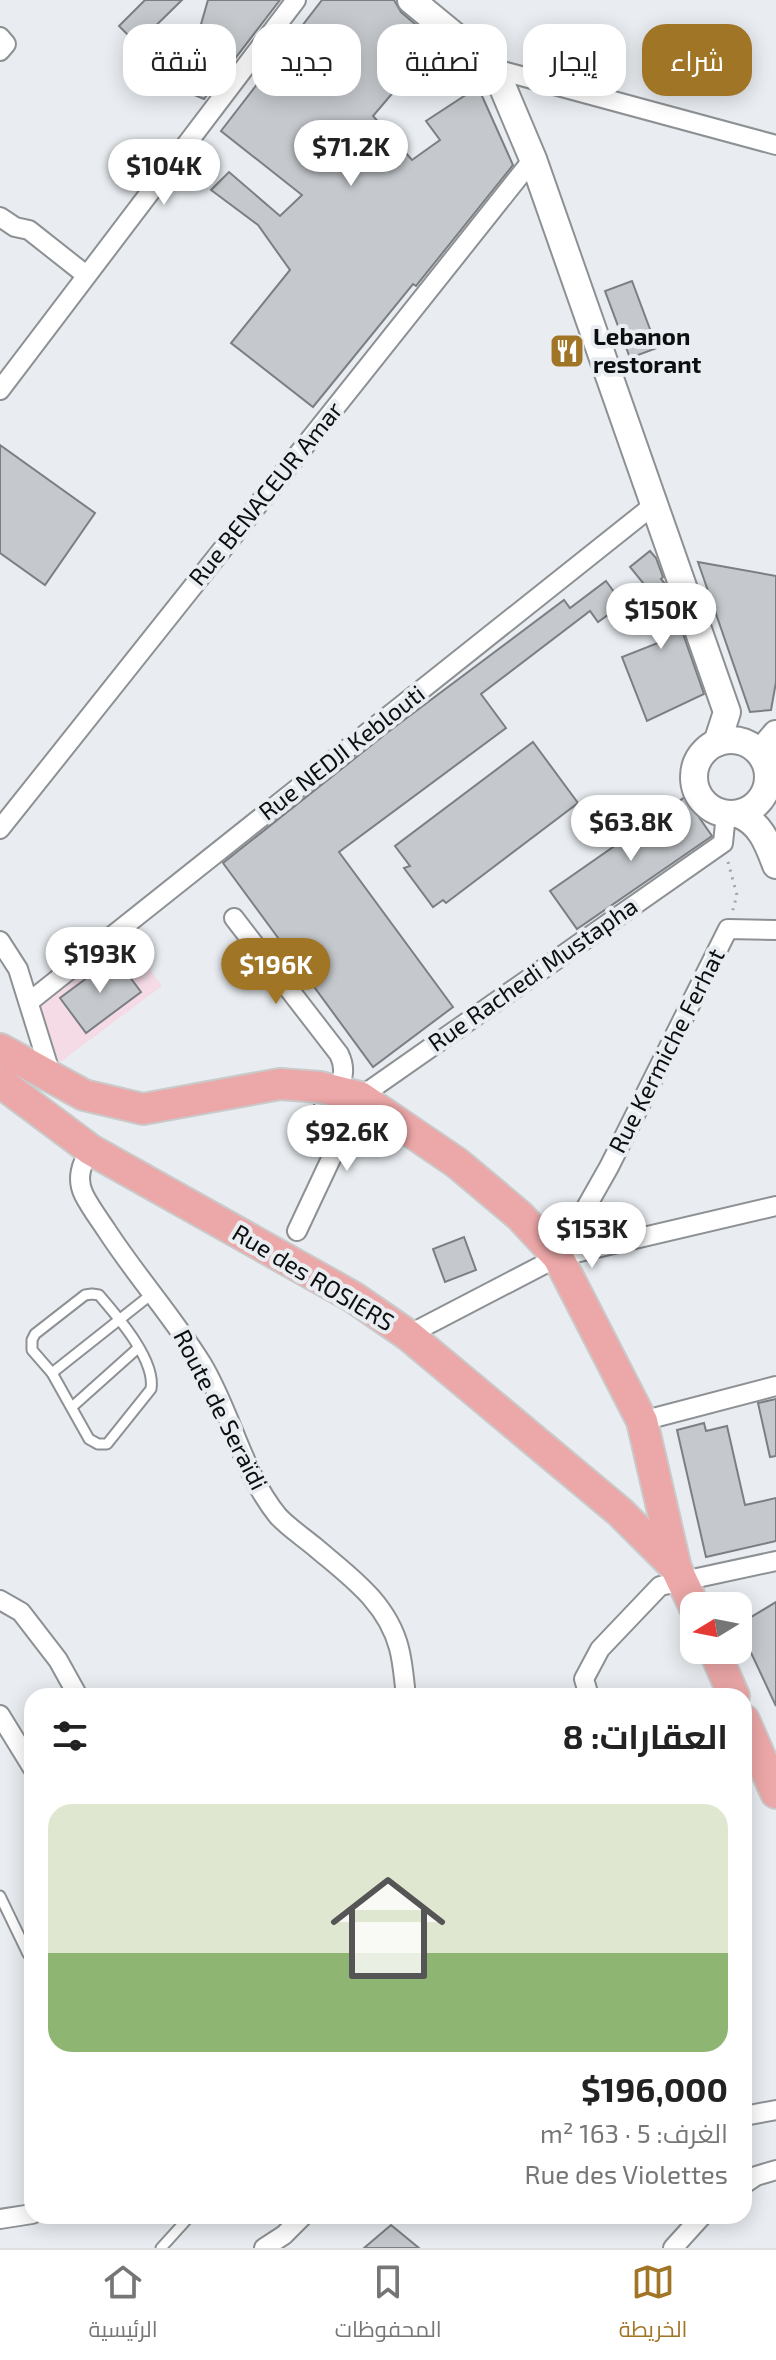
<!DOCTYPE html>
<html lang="ar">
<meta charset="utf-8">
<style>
:root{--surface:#fff;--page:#f2f2f2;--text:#222;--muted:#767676;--line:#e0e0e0;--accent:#a17526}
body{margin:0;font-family:"Exo 2",Cairo,sans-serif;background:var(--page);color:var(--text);direction:rtl;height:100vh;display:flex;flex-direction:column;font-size:30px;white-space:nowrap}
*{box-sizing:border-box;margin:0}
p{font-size:26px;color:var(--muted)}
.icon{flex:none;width:44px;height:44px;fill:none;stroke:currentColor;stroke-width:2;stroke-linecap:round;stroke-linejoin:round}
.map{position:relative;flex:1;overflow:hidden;direction:ltr}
.details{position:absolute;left:24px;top:1688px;width:728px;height:536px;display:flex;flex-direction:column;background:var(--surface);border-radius:24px;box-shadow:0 4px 20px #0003;direction:rtl}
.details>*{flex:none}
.guide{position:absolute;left:24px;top:24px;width:728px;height:72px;direction:rtl;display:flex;gap:16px}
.needle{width:52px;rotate:260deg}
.buttons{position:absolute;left:680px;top:1592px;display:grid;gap:16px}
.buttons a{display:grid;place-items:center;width:72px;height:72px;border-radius:16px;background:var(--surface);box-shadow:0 4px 20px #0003;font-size:40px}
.price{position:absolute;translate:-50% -68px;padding:0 18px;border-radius:28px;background:#fff;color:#222;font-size:26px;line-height:52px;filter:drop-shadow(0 2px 4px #0008)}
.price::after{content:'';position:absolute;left:50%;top:48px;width:24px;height:18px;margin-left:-12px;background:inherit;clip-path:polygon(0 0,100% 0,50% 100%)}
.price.current{background:var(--accent);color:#fff}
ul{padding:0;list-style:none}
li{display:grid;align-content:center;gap:16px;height:424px;padding:0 24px}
li span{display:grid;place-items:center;height:248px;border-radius:24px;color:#555}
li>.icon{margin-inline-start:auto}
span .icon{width:144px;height:144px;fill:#fffc;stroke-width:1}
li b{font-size:34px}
h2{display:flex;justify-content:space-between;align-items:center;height:96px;padding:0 24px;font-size:34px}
.tag{padding:0 28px;border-radius:24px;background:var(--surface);box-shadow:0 4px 20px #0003;font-size:28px;line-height:72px}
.tag.current{background:var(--accent);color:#fff}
.dock{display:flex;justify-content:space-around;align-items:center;height:112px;border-top:2px solid var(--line);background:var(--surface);font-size:22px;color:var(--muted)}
.dock a{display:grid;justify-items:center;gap:4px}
.dock .current{color:var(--accent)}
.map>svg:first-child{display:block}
.medical{fill:#f4dbe5}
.building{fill:#c5c9cd;stroke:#7b7f83;stroke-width:2}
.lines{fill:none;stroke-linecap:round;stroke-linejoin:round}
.lane-casing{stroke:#8d9194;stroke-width:13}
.street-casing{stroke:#8d9194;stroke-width:22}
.secondary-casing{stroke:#8d9194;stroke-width:30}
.primary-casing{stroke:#cacaca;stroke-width:34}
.path{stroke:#a1a4a7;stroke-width:3;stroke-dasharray:2 6;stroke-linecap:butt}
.lane{stroke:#fff;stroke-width:9}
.street{stroke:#fff;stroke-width:18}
.secondary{stroke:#fff;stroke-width:26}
.primary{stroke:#eca7a8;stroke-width:30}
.labels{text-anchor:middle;stroke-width:8;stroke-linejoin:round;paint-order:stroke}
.poi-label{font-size:24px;font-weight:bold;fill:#0c0e0f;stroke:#e9edf1;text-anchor:start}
.street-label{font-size:24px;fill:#0c0e0f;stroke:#e9edf1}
</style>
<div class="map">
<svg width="776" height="2248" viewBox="0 0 776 2248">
<rect width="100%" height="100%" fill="#e9edf1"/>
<!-- medical -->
<polygon class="medical" points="128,940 162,986 59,1063 39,1007"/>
<!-- building -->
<g class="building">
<polygon points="145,0 182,0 137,44 119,26"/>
<polygon points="208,0 280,0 204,99 182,90"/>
<polygon points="322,0 394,0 401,12 436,42 373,116 412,160 440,140 426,121 478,87 513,165 416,286 413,284 313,407 231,343 290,270 258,225 211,190 229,172 280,216 302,195 221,131"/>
<polygon points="632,281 657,348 630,358 605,291"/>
<polygon points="0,445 95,513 45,585 0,553"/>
<polygon points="650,551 656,558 663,577 661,579 666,585 704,694 647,721 622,657 658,643 653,630 661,628 638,596 648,589 630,567"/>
<polygon points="698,562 776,576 776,682 771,710 750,712"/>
<polygon points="606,581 623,604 598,622 590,611 481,694 506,728 339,852 453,1007 373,1067 223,863 388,732 564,600 570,608"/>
<polygon points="533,742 578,803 446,903 443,900 433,907 404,868 410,866 395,846"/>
<polygon points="685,797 712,836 577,929 550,891"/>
<polygon points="115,957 141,992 86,1033 60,998"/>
<polygon points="314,1105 336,1120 320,1148 296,1131"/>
<polygon points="464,1237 476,1270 445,1282 433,1249"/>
<polygon points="776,1399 776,1456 770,1457 758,1403"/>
<polygon points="704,1423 706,1431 727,1426 745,1505 776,1498 776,1541 706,1557 677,1430"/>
<polygon points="776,1602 776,1706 738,1625"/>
<polygon points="391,2225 419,2248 364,2248"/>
</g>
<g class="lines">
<defs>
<g id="lane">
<path d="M92 1294 99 1295C117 1316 156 1360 151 1389L107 1444H98L89 1439 52 1373 32 1350V1340L35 1334 85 1295Z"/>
<polyline points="52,1373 153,1293"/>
<polyline points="72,1407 138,1348"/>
<polyline points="0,1896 28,1954"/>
<polyline points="161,2248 190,2216"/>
</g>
<g id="street">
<polyline points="0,37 6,44 0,51"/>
<polyline points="495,69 776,145"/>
<polyline points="0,217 15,227 29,230 86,275"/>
<polyline points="0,390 296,0"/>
<polyline points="769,772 776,772"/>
<polyline points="0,829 533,159"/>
<path d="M234 918 339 1054C346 1068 343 1077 338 1092"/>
<polyline points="0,941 18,969 52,1078"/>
<polyline points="29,1002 655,504"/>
<path d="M91 1150C81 1163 76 1179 84 1195 90 1207 99 1219 107 1231 137 1277 173 1317 202 1364 231 1412 242 1472 278 1516 288 1527 303 1537 315 1547 349 1576 387 1602 399 1648 403 1663 404 1680 406 1696"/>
<polyline points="297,1231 360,1097 723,843 726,814"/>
<polyline points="558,1257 609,1167 728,929 776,930"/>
<polyline points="408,1335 558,1257 776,1206"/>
<polyline points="642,1421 776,1386"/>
<polyline points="0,1600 21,1612 58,1660 78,1696"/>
<polyline points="589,1696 584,1679 600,1649 660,1586 776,1561"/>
<polyline points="0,1715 32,1767"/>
<polyline points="744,2116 776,2110"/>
<polyline points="744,2184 756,2176 776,2170"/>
<polyline points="0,2219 32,2214"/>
<polyline points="264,2248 284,2235 303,2216"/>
<polyline points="673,2248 702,2216"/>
</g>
<g id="secondary">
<polyline points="411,0 495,69 533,159 727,712 717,743"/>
<circle cx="731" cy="777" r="37"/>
<polyline points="760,753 776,734"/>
<path d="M738 814C761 823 768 844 776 865"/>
</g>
<g id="primary">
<polyline points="0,1049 84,1095 143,1109 280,1084 320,1087 360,1097 457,1163 520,1216 558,1257 642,1421 676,1568 694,1606"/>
<polyline points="0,1082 91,1150 353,1297 408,1335 620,1512 676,1568"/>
<polyline points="714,1650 734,1696"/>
<polyline points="744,1720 776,1793"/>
</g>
</defs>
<!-- lane casing -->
<use href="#lane" class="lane-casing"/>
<!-- street casing -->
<use href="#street" class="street-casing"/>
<!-- secondary casing -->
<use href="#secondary" class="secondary-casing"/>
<!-- primary casing -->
<use href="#primary" class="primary-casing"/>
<!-- path -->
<polyline class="path" points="728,862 737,895 732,913"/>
<!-- lane -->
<use href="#lane" class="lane"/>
<!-- street -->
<use href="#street" class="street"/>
<!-- secondary -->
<use href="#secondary" class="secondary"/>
<!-- primary -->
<use href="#primary" class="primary"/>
</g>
<!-- icons -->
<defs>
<symbol id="restaurant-square" viewBox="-11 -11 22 22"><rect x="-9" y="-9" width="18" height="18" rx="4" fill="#a17526" stroke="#e9edf1"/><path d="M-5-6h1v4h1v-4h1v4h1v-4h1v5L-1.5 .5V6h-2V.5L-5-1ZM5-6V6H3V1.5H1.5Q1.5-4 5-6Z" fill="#fff"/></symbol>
</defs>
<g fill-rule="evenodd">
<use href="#restaurant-square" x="547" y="331" width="40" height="40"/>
</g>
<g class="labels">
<!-- poi labels -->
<g class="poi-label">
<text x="593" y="345">Lebanon<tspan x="593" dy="28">restorant</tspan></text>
</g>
<!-- street labels -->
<g class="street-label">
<text transform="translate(266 494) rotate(-51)" y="8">Rue BENACEUR Amar</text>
<text transform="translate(342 753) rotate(-38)" y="8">Rue NEDJI Keblouti</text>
<text transform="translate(533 975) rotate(-35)" y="8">Rue Rachedi Mustapha</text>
<text transform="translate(667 1051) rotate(-63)" y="8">Rue Kermiche Ferhat</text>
<text transform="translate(313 1278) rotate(31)" y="8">Rue des ROSIERS</text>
<text transform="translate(220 1410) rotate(63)" y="8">Route de Seraïdi</text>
</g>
</g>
</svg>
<div class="buttons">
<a><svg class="needle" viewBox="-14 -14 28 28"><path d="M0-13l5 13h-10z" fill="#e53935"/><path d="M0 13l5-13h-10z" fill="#767676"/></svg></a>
</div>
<b class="price" style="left:351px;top:188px">$71.2K</b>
<b class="price" style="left:164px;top:207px">$104K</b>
<b class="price" style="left:661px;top:651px">$150K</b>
<b class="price" style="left:631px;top:863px">$63.8K</b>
<b class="price" style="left:100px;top:995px">$193K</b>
<b class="price current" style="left:276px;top:1006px">$196K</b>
<b class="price" style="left:347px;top:1173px">$92.6K</b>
<b class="price" style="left:592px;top:1270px">$153K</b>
<div class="guide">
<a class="tag current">شراء</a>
<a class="tag">إيجار</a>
<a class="tag">تصفية</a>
<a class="tag">جديد</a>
<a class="tag">شقة</a>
</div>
<section class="details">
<h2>العقارات: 8<svg class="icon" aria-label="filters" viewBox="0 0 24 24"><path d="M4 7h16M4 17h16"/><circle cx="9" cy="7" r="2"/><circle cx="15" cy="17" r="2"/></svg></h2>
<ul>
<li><span style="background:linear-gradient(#dfe7d0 60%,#8fb573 0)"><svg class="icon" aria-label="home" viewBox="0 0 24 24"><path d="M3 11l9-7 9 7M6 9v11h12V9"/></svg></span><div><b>$196,000</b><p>الغرف: 5 · 163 m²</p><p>Rue des Violettes</p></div></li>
</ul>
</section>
</div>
<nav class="dock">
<a class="current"><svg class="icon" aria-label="map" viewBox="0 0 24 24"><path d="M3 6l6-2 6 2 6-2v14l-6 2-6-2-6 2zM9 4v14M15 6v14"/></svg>الخريطة</a>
<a><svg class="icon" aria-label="saved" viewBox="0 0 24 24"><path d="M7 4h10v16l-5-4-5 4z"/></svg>المحفوظات</a>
<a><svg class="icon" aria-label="home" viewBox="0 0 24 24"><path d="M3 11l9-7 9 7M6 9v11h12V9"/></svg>الرئيسية</a>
</nav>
